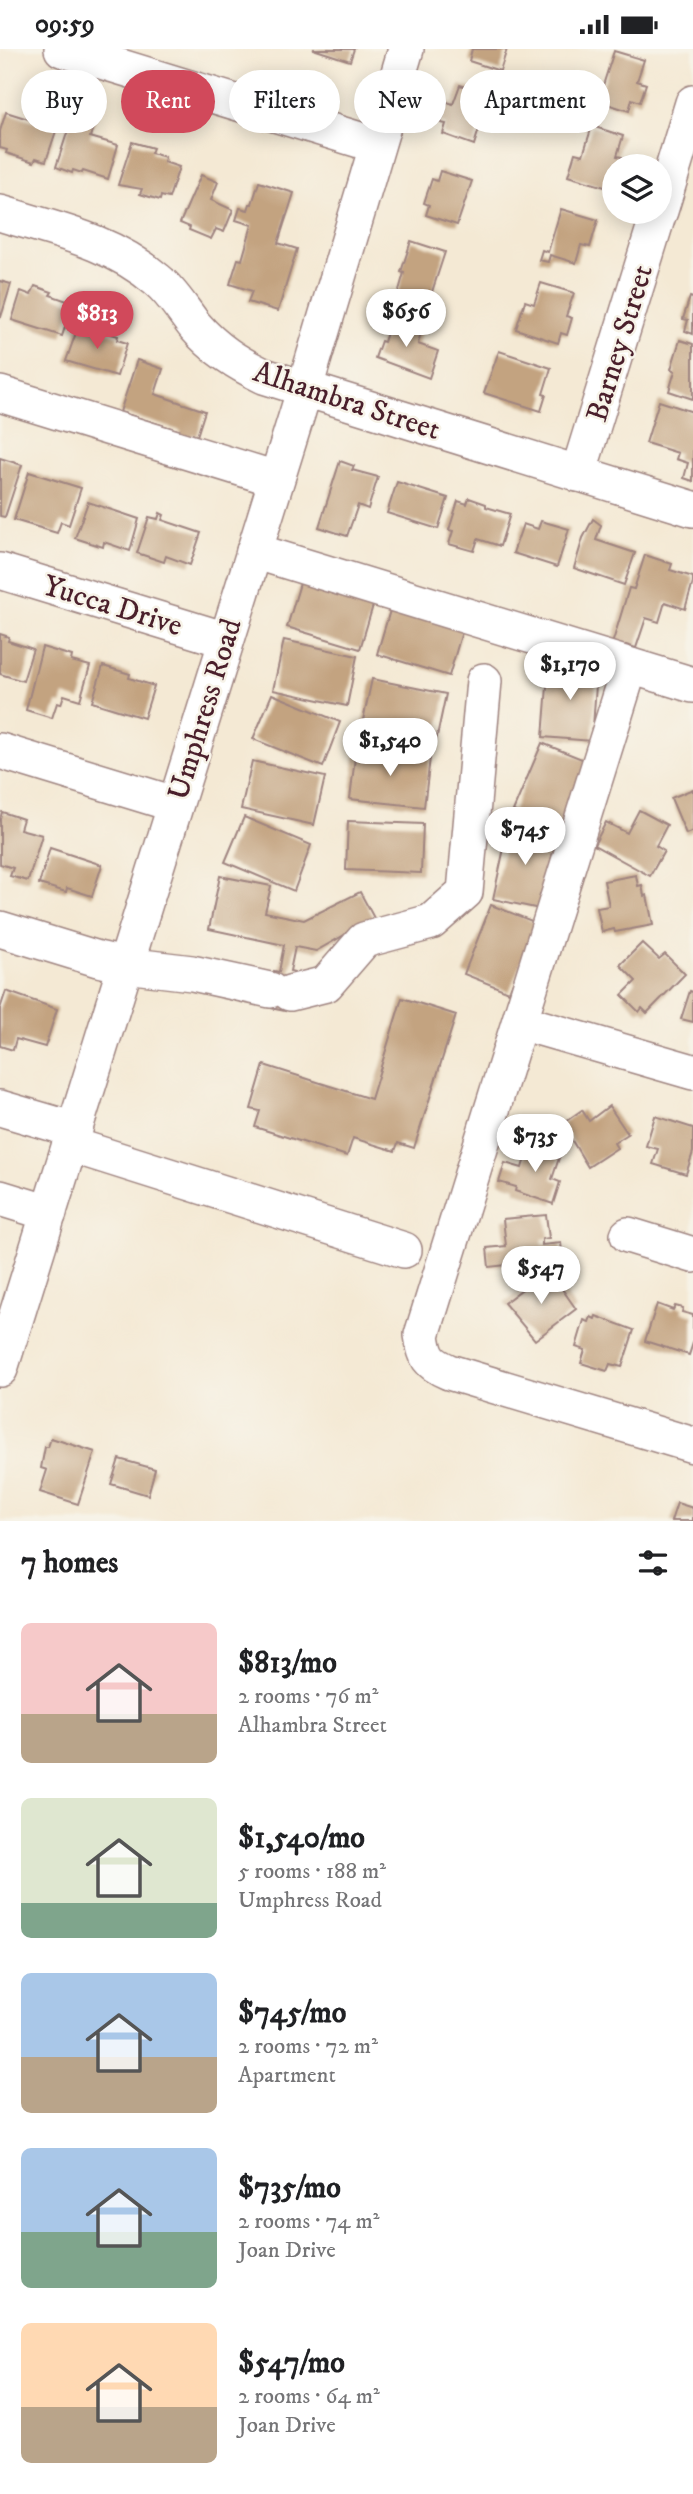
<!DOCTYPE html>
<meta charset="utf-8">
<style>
:root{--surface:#fff;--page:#f2f2f2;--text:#202124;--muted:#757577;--accent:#d1495b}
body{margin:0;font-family:"IM FELL DW Pica",serif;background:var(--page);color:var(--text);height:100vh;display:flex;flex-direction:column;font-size:26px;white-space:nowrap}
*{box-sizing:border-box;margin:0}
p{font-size:23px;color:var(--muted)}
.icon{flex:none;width:38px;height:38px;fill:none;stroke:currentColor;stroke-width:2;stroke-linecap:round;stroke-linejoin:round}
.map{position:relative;height:1472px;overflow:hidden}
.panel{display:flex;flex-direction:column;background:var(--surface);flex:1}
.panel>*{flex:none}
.guide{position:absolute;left:21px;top:21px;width:651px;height:63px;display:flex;gap:14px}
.tools{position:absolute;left:602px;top:105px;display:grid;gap:14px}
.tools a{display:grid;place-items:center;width:70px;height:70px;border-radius:50%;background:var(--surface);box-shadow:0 4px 18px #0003;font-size:35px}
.price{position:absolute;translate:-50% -60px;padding:0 16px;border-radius:24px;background:#fff;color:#222;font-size:23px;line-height:46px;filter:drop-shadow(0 2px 4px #0008)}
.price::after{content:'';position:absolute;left:50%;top:42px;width:21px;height:16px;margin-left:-10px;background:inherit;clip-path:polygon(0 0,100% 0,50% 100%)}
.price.selected{background:var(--accent);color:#fff}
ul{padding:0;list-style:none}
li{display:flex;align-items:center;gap:21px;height:175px;padding:0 21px}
li span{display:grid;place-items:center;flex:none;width:196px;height:140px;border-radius:10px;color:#555}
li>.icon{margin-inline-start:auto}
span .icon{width:84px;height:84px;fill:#fffc;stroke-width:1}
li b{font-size:30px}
h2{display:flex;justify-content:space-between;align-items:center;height:84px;padding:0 21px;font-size:30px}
.tag{padding:0 24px;border-radius:32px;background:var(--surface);box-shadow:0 4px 18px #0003;font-size:24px;line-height:63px}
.tag.selected{background:var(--accent);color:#fff}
.status{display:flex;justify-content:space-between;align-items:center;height:49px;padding:0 35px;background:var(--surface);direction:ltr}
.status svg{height:19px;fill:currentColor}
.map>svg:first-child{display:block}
.building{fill:#c3a380}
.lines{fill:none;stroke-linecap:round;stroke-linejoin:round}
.minor-casing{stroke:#9f8480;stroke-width:38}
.minor{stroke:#fff;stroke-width:35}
.labels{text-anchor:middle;stroke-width:5;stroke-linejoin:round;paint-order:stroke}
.street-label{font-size:30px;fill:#4a1f2b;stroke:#f7f3e8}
</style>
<div class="status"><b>09:59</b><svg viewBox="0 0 49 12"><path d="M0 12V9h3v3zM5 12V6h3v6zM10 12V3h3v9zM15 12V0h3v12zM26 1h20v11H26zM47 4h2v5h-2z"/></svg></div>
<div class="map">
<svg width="693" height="1472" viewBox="0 0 693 1472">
<rect width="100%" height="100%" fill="#f7f3e8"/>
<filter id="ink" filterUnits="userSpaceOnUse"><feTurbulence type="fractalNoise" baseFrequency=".0143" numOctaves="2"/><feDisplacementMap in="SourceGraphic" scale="14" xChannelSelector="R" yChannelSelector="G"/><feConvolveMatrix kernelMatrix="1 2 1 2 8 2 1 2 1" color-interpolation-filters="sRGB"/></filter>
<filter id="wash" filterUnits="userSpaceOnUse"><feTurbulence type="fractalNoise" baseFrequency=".00686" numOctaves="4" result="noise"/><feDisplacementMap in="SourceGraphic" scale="28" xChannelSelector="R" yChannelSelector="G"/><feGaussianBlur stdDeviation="1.57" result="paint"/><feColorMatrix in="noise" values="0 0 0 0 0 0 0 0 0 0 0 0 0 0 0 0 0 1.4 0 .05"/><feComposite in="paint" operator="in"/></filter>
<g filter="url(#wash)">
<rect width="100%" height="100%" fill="#f4e9d4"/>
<g id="blocks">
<!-- building -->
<g class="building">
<polygon points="313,0 354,0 350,12"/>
<polygon points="472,0 507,0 500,22 469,12"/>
<polygon points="614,2 644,11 637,32 646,35 640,53 632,50 629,62 598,52"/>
<polygon points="83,35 104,43 90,88 118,96 108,130 83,122 82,124 73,121 72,124 56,118"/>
<polygon points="460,36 490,45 474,96 443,85 446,75 441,74 447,53 453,55"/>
<polygon points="6,63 57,79 46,112 36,109 34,113 6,104 7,101 0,99 0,82"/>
<polygon points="592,77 623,87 617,107 622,108 619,117 614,117 614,129 611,128 608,139 568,127 575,104 583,106"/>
<polygon points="132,93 153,99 151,104 165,108 164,113 179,118 169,149 161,147 160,151 140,145 142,140 118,136"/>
<polygon points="440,122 472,132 457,176 426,166 429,156 424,154 432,130 437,132"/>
<polygon points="201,126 218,133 211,151 233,161 224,183 216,180 211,190 189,181 190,178 180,174"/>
<polygon points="259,133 294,144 278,194 297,200 278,262 248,253 252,242 230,235 238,210 242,211 252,176 236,171 240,159 248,161 250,155 252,155"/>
<polygon points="561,160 598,171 590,198 581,196 576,214 550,206 548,213 539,211 542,201 548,203"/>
<polygon points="411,192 445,203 428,255 398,245 404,224 401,223"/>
<polygon points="0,232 11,235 1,268 0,268"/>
<polygon points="541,234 574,244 566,267 572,269 567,286 561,284 558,294 516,280 525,252 534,255"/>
<polygon points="35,237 52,243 50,246 73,254 62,287 12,271 21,242 31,246"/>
<polygon points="690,248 693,249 693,285 685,282 688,271 683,270"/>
<polygon points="392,268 422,279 418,295 438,302 429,329 375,309 381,292 384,293"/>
<polygon points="78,278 88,281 89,278 118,287 117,291 127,294 117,327 66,312"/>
<polygon points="680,291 693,295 693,350 669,342 675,322 671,320"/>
<polygon points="499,302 551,319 543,345 546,346 541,362 484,344"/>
<polygon points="137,311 163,320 155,345 205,362 197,387 192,385 189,395 178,392 181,382 120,363"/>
<polygon points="659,352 693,363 693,432 684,429 688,414 676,410 678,404 646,394"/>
<polygon points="0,409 22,416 5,468 0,467"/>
<polygon points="340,412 354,417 352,421 378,428 368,460 358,456 347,487 319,478"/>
<polygon points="29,423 81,439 69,476 61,473 57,484 14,471"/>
<polygon points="397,433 448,449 438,480 387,464"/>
<polygon points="469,449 486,455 486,458 510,465 500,497 478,490 474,502 449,495 453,482 449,481 458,452 467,455"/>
<polygon points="88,453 139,470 130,502 104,493 103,498 75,489"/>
<polygon points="160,464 164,466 162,471 201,484 190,516 166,507 164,513 137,504 149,468 158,470"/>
<polygon points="593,470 601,476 596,491 635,504 624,536 574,519 583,489"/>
<polygon points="541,472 569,480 557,518 513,504 523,475 538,480"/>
<polygon points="645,506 672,515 670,521 693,528 693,533 685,560 665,553 659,573 646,569 636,599 626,596 622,606 610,602 629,539 634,540"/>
<polygon points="301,531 374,553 360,600 287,578"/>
<polygon points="391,558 463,579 449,627 377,605"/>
<polygon points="0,585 9,588 8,592 33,600 23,632 0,625"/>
<polygon points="284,591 357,607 347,657 273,641"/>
<polygon points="42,598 72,607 71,612 90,617 80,651 64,646 61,655 57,654 52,669 26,661"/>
<polygon points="549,612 578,614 597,622 592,692 543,688"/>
<polygon points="103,617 130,625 129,629 154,637 144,669 92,653"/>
<polygon points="372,630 446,645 436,692 362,676"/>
<polygon points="272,645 340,673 323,718 253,690"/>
<polygon points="542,694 587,712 560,781 513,762"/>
<polygon points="356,700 430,709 424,758 350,750"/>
<polygon points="252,712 325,728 314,776 241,760"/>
<polygon points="693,740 693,782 686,785 671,749"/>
<polygon points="639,761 667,776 656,797 664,802 650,827 594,796 606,773 627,784"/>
<polygon points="2,763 23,770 20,780 42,786 28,832 10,827 13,819 0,815 0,770"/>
<polygon points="244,768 311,796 294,842 225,813"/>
<polygon points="348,772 423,775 421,824 346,821"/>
<polygon points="509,776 557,786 540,860 493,850"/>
<polygon points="50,799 102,816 92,847 67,839 66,843 39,835"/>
<polygon points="636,826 638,837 642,836 644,847 647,846 653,876 615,883 614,880 602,883 597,859 609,857 604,832"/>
<polygon points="220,827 271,837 265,863 304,871 360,843 374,869 316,902 295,898 290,922 294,923 285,962 266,958 274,922 279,923 284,896 209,880"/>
<polygon points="491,856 537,874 509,943 464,925"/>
<polygon points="642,894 659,910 665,905 685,925 647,964 642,959 639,963 622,946 636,932 620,916"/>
<polygon points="6,942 57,960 45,998 16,990 13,1001 0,997 0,960"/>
<polygon points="690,942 693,943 693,973 681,970"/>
<polygon points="402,949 456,966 414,1099 398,1094 395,1102 353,1089 347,1107 255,1078 260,1062 251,1060 264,1016 371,1050"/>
<polygon points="609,1057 628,1085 614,1094 617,1099 588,1118 562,1075 582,1061 589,1072"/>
<polygon points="655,1067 693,1079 693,1103 686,1125 653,1115 658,1100 646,1097"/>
<polygon points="530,1093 561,1103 552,1130 560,1133 553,1155 515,1142 516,1138 499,1133 505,1114 522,1119"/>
<polygon points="546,1166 549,1189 542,1190 542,1196 561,1194 563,1210 489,1218 487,1199 506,1197 503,1170"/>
<polygon points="551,1224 576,1260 535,1291 504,1254 529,1235 532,1239"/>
<polygon points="657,1255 673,1261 675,1257 683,1259 682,1263 693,1266 693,1294 689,1306 645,1292"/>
<polygon points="596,1267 634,1281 622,1318 610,1315 607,1322 581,1314 585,1301 576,1298 584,1271 589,1273 591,1268 595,1270"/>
<polygon points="51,1389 95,1403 78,1455 40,1443 47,1421 41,1419 45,1398 48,1398"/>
<polygon points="119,1410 155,1420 148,1446 111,1435"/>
<polygon points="677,1454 693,1459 693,1472 671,1472"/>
</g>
</g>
</g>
<g filter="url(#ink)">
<use href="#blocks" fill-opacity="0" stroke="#9f8480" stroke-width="2"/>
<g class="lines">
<defs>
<g id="minor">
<polyline points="62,0 376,96"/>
<polyline points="660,162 693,54"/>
<path d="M0 164C55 181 112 192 157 231 172 243 183 262 195 277 215 300 237 314 264 327L693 460"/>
<polyline points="0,345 276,430"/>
<polyline points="578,425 659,163"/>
<polyline points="254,502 693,636"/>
<polyline points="0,522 226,591"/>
<path d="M630 617 422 1286C425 1308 428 1314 449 1323L693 1396"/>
<polyline points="0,702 174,755"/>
<polyline points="0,880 98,910 125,916 192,924 270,941"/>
<polyline points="290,944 326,935 364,891 431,873 465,843 484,632"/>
<polyline points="520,973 693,1023"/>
<polyline points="0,1059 75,1081"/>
<polyline points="71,1096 404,1201"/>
<polyline points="0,1149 49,1164"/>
<polyline points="628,1186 693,1206"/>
<polyline points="0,1320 298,362 406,0"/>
</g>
</defs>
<!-- minor casing -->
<use href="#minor" class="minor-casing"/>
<!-- minor -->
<use href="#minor" class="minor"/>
</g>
</g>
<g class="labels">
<!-- street labels -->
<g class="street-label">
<text transform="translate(619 294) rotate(-73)" y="10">Barney Street</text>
<text transform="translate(347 351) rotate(18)" y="10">Alhambra Street</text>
<text transform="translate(113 556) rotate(17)" y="10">Yucca Drive</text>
<text transform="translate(204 660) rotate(-73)" y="10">Umphress Road</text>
</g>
</g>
</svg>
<div class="tools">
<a><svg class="icon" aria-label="layers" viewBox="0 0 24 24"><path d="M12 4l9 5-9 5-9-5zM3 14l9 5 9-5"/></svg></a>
</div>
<b class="price" style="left:406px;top:300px">$656</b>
<b class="price selected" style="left:97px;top:302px">$813</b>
<b class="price" style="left:570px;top:653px">$1,170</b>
<b class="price" style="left:390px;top:729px">$1,540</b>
<b class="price" style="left:525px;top:818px">$745</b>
<b class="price" style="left:535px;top:1125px">$735</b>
<b class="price" style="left:541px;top:1257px">$547</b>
<div class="guide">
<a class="tag">Buy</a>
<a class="tag selected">Rent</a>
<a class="tag">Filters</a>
<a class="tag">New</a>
<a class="tag">Apartment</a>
</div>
</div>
<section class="panel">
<h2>7 homes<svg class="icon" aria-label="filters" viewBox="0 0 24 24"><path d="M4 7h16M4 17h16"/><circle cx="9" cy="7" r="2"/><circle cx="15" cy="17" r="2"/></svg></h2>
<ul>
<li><span style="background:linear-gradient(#f6c9c9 65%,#b9a48a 0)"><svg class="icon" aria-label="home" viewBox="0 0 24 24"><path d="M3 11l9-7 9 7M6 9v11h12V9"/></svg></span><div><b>$813/mo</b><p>2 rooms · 76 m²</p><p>Alhambra Street</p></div></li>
<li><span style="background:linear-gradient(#dfe7d0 75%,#7fa58c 0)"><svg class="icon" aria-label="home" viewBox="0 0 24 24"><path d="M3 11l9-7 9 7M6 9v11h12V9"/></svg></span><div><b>$1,540/mo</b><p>5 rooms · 188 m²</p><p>Umphress Road</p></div></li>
<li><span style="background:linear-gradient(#a9c7e8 60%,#b9a48a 0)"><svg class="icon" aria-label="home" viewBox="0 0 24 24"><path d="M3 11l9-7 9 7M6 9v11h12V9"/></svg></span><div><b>$745/mo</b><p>2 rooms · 72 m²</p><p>Apartment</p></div></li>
<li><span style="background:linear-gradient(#a9c7e8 60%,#7fa58c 0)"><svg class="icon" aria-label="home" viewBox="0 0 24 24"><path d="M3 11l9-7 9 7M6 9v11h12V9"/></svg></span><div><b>$735/mo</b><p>2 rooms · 74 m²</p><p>Joan Drive</p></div></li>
<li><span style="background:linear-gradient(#ffd9b3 60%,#b9a48a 0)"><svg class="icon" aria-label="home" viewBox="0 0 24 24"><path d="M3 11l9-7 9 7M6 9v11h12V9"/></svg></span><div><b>$547/mo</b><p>2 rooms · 64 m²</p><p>Joan Drive</p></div></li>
</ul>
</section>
